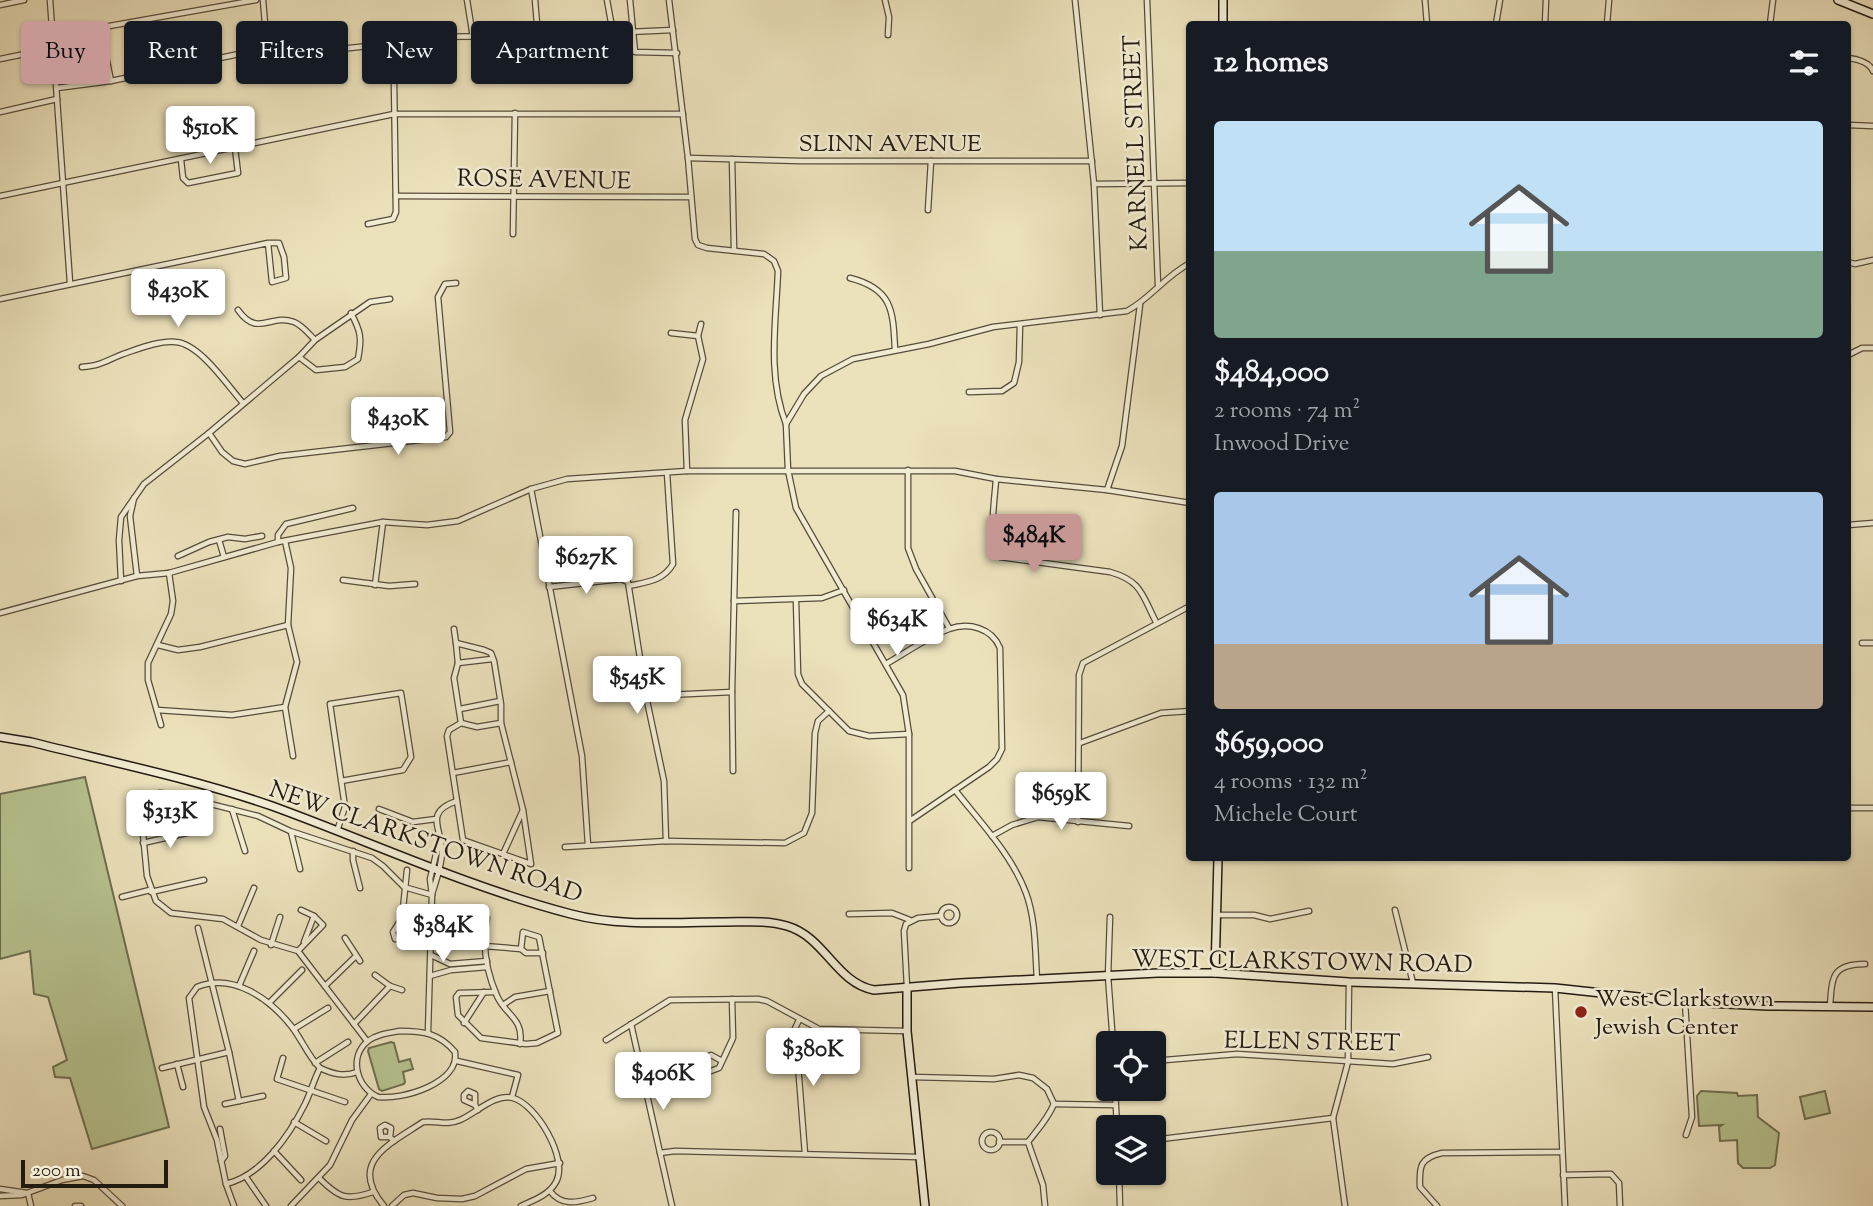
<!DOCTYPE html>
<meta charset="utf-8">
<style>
:root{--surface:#171b24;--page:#242831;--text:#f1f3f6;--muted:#9ea1a6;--accent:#c59692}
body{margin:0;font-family:"Sorts Mill Goudy",serif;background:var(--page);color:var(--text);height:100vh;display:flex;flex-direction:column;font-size:26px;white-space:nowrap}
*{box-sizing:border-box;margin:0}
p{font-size:23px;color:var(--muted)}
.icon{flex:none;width:38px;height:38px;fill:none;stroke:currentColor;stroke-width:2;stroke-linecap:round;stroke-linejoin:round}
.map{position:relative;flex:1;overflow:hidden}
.drawer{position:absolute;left:1186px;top:21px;width:665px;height:840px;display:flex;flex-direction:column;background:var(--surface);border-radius:7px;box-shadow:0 2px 5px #0004}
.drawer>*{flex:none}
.banner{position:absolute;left:21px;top:21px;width:665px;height:63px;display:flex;gap:14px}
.fabs{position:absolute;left:1096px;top:1031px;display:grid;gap:14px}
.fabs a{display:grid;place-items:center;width:70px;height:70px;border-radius:7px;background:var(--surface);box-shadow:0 2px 5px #0004;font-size:35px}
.scale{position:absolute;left:21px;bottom:18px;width:147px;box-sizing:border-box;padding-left:7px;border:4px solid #241b11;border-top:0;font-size:19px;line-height:24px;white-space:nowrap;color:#241b11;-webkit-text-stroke:5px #f2ecd3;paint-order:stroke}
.price{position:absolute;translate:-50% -60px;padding:0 16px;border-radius:7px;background:#fff;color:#222;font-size:23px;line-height:46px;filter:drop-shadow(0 2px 4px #0008)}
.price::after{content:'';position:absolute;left:50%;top:42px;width:21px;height:16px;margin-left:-10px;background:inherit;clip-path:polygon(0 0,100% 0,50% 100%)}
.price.on{background:var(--accent);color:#111}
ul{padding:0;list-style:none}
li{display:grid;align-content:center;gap:14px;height:371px;padding:0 28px}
li span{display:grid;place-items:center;height:217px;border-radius:7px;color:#555}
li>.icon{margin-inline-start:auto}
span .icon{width:126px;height:126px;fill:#fffc;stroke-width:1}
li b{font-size:30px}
h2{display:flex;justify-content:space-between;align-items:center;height:84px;padding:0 28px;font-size:30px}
.chip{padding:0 24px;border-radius:7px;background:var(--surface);box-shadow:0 2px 5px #0004;font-size:24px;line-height:63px}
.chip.on{background:var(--accent);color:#111}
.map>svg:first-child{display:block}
.green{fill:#b7c390;stroke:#6e6f50;stroke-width:2}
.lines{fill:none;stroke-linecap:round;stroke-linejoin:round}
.street-casing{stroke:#564c3c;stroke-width:7}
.secondary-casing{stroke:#241b11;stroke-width:10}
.street{stroke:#f2ecd3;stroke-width:4.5}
.secondary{stroke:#f2ecd3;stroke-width:7}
.poi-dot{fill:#8f2418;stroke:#f2ecd3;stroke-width:2.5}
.labels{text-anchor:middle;stroke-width:5;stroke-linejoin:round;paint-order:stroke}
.street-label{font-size:24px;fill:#241b11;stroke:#f2ecd3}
.poi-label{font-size:24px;fill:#241b11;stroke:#f2ecd3;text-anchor:start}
</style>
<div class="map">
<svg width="1873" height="1206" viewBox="0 0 1873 1206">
<rect width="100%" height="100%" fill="#ebe1bb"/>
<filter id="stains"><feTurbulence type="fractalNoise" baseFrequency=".00286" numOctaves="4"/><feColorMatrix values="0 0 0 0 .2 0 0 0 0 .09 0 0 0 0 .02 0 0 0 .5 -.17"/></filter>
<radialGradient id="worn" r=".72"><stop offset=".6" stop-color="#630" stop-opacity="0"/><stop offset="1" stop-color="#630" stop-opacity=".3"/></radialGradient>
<!-- green -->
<g class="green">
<polygon points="85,777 169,1127 92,1149 70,1078 55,1077 53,1067 67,1060 48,997 34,994 30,951 0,959 0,794"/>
<polygon points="391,1042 394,1043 399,1062 410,1059 413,1069 403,1072 405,1082 404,1084 382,1091 379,1089 368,1051 369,1048"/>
<polygon points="1701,1091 1737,1093 1738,1096 1757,1095 1758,1117 1779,1133 1775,1165 1770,1168 1743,1168 1738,1163 1737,1140 1720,1141 1719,1127 1722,1125 1699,1126 1697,1096"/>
<polygon points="1825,1091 1830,1113 1805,1119 1800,1097"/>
</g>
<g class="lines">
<defs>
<g id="street">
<polyline points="50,0 70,283"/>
<polyline points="467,0 473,37"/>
<polyline points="535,0 538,36"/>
<polyline points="607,0 613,33"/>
<polyline points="630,0 635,52 677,53"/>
<path d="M669 0 688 158 695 239 698 245 707 248 764 254 774 261 778 271C776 322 767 376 786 424"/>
<polyline points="885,0 889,17 888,35"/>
<polyline points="1075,0 1094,184 1100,315"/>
<polyline points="1147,0 1158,285"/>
<polyline points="1425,0 1427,24"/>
<polyline points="0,5 24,0"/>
<polyline points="1496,24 1500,0"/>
<polyline points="1545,24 1546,0"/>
<polyline points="1607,24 1609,0"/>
<polyline points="1770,24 1773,0"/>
<polyline points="100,27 111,81"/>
<polyline points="53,36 256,0"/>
<polyline points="391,42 397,37 538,36 673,30"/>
<polyline points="310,52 369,46 381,40 391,42"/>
<path d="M1848 58C1857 59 1869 62 1873 71"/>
<polyline points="0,59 54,48"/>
<polyline points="57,88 111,81 267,48 263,0"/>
<polyline points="0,112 57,99"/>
<polyline points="1848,125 1873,126"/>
<polyline points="688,158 801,161 1092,161"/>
<polyline points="732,159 734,249"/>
<polyline points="181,160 183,178 188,183 238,173 235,148"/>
<polyline points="1094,184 1190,183"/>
<polyline points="0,196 394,114 683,114"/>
<polyline points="396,196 691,197"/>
<polyline points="928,210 931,161"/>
<polyline points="368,224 393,219 396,212 394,81 391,42"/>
<polyline points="513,234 515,113"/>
<polyline points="1848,262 1855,264 1873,260"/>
<path d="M850 278C893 289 893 311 895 350"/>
<polyline points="0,299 268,243 279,243 284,257 286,278 272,282 268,243"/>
<path d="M238 310C258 338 270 313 294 322 302 325 309 334 315 340"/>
<polyline points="671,333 698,336"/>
<polyline points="1848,355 1862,348 1873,348"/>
<path d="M299 357 316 370 345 367 358 359C362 338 361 332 351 313"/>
<path d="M82 367C103 365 105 361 123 354 138 349 160 340 176 342 200 344 227 385 243 403"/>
<polyline points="969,392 1002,391 1014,383 1019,362 1020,325"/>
<polyline points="209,433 222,452 233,461 245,464 280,456 446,437 450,432 438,297 445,284 456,283"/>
<polyline points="908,470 908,548 916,569 949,628"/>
<polyline points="687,471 685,420 703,359 698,336 701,324"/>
<path d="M996 479C995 499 987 542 1000 557L1110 572C1142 581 1142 595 1156 622"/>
<polyline points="531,489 582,756 588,845"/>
<polyline points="1107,490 1122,446 1140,305"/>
<polyline points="134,498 130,516 137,576"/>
<polyline points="1848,525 1873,523"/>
<polyline points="219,540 224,557"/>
<polyline points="285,541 291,568 288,625 297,662 285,707 293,756"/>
<polyline points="278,542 278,535 286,524 353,508"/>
<polyline points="178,556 209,542 228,537 245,539 262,536"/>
<polyline points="343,580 389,586 415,584"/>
<polyline points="121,581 119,540 121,517 144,484 209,433 299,357 315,340 370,302 390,299"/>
<polyline points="375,585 383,522"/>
<path d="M629 586C647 582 663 581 673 564L667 473"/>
<polyline points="549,587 621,579 628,582 646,696 664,781 666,841"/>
<polyline points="734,601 822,598 844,590"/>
<polyline points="796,601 798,674 802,684 849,731 869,736 909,734"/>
<polyline points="0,613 137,576 169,573 278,542 383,522 427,525 458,521 531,489 567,479 687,471 955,471 996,479 1107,490 1190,503"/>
<polyline points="454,629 456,643"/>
<polygon points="456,643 484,650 491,653 494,661 501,704 501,723 523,810 531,864 463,840 447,736 449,730 461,723 454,678 458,663"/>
<polyline points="1862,643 1873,643"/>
<polyline points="158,645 178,650 200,647 288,625"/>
<polyline points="458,663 492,659"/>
<path d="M886 664C902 655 933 634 949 629 969 622 992 628 1000 648L1002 749 997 759 989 767 911 820"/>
<polyline points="646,696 732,692"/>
<polyline points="460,709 500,701"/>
<polyline points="157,710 232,715 285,707"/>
<polyline points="461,723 477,727 501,723"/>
<polyline points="161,725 148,680 148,663 171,614 173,601 169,573"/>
<polyline points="1080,743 1161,713 1190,711"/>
<polyline points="733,771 732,692 736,512"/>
<polyline points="453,773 511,762"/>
<path d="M955 790C980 822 1012 855 1026 893 1036 920 1035 951 1037 979"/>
<polyline points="1848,808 1873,808"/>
<polyline points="232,809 245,851"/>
<polyline points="379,809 413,822 436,819"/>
<polyline points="1078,822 1079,675 1083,663 1190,606"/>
<polyline points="337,831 345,807 330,704 401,693 411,757 403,770 341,781"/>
<polyline points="291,832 300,869"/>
<polyline points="992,836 1012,825 1038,817 1129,826"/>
<polyline points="143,843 191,832"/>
<polyline points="565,847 666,841 785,843 804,833 812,813 815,733 818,721 829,711"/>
<polyline points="353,851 353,860 360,888"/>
<polyline points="503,854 523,810"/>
<path d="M909 868V734L903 695 796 508 788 470 786 424 804 394 821 376 853 359 929 344 993 327 1127 311C1150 299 1164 277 1190 263"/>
<polyline points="151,892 204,880"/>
<path d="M432 894C436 881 442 865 442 851 441 827 424 812 457 801"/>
<polyline points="122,897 150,890"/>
<circle cx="949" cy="915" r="8"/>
<polyline points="1395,910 1413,983"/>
<polyline points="849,914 892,913 910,920"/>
<polyline points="1217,915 1254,915 1270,919 1309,911"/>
<polyline points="1110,917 1108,976 1113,1043"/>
<polyline points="402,918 404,923 401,940 395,939 393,932 402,918 407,870"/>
<polyline points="238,926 254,888"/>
<polyline points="198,928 229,1052 239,1101"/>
<path d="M485 931 460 927 461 910 487 918C482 944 486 971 497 996 506 1016 524 1018 520 1044"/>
<polyline points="345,938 360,961"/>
<polyline points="304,942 314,916"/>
<polyline points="271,945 280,917"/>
<polyline points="484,946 521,949 526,953 543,953"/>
<polyline points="298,951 323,925 314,916 301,910"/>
<polyline points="431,955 450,964 487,961"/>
<polyline points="375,975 390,986 402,990"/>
<polyline points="430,976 451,970 487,967"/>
<polyline points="239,986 254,951"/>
<polyline points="325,986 356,956"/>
<polyline points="907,987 904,931 906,924 918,918 940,916"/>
<polyline points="1555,988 1565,1206"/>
<polyline points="495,992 459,993 456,997 458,1015 481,1038 526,1044 537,1043 558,1033 539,937 523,932 521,949"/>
<polyline points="1685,1002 1692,1117 1686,1135"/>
<polyline points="269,1003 302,970"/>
<polyline points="503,1005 515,997 550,991"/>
<path d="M1830 1006C1832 977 1832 964 1865 964"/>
<polyline points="799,1020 791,1037 792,1049 798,1065 805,1154"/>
<polyline points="464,1023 484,992"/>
<polyline points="354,1024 390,986"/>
<polyline points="631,1024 672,1206"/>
<polyline points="294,1029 328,1008"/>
<path d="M400 1031C423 1031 439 1033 455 1052 460 1083 403 1100 378 1097 357 1088 348 1057 368 1041 377 1034 389 1033 400 1031Z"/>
<polyline points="428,1032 432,895 430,879 437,850 442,847"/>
<polyline points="606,1040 670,1000 758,999 767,1001 819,1029 906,1031"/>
<polyline points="367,1041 298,951 261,940 223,919 171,913 156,901 147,876 141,813 143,802 150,796 159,793 171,794 258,816 290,831 372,858 383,866 404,887 432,895"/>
<polyline points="283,1058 277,1079 345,1102"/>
<polyline points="457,1061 518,1075 512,1097"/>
<polyline points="722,1061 711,1055 706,1057 702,1066 711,1071 719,1068 733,1038 732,999"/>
<polyline points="1153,1061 1237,1054 1393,1064 1428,1057"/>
<polyline points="315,1063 348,1042"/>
<polyline points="177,1064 183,1087"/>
<polyline points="162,1068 229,1052"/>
<polyline points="912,1077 994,1079 1019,1075 1033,1078 1047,1089 1054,1104"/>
<polyline points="1115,1088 1117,1127"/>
<polyline points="225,1104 263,1096"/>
<polyline points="1054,1104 1115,1105"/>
<polyline points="475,1105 475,1094 468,1091 464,1095 464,1100 475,1105 478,1110"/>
<polyline points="294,1122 326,1141"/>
<polyline points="220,1129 225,1156 221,1161"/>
<circle cx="991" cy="1141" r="9"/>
<polyline points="390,1137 391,1128 385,1125 380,1128 381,1137 390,1137 394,1141"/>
<polyline points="1153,1140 1333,1118"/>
<polyline points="999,1142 1028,1142"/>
<polyline points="274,1151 301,1180"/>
<polyline points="660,1153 675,1151 919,1157"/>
<polyline points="1119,1172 1120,1206"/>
<polyline points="1563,1175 1611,1174 1619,1183 1620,1206"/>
<polyline points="246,1177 266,1206"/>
<path d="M319 1178C339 1198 346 1201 373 1192"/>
<path d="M226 1184C262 1175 289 1136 305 1104 311 1092 314 1079 320 1068"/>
<polyline points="0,1189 27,1193"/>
<path d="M550 1191C561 1206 576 1203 593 1198"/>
<polyline points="28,1193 31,1206"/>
<polyline points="0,1196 22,1195 62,1180 83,1176 94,1180 122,1206"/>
<polyline points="75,1206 81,1206"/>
<path d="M234 1206 226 1184 217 1140 204 1107 189 998 197 987C233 972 270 999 292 1027 302 1040 308 1056 320 1068 333 1074 344 1077 357 1072"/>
<polyline points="291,1206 330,1165 352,1120 371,1094"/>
<path d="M384 1206C347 1162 390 1144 423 1122 437 1120 446 1126 460 1120 475 1114 495 1093 513 1098 536 1104 569 1159 556 1182 549 1195 534 1200 521 1206"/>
<polyline points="392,1206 404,1195 413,1193 437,1198 462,1199 475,1196 526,1169 560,1163"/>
<path d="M1045 1206 1043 1185 1028 1142C1038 1129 1047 1120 1054 1104"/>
<polyline points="1345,1206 1333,1118 1348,1062 1349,983"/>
<path d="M1437 1206 1420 1187C1419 1166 1420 1158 1442 1153L1562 1152"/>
</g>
<g id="secondary">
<polyline points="1838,0 1873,14"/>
<polyline points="1223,24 1223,0"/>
<path d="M0 737 31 742C111 762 194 779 272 806 371 842 468 887 571 914 620 927 673 922 724 922 745 922 767 920 787 926 825 937 836 983 874 990L960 983 1158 973H1215L1349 982 1555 988 1685 1002 1768 1006 1873 1007"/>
<polyline points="1215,973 1218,858"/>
<polyline points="907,988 907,1031 925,1206"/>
</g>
</defs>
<!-- street casing -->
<use href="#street" class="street-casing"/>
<!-- secondary casing -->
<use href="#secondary" class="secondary-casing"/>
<!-- street -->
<use href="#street" class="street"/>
<!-- secondary -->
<use href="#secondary" class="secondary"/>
</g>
<!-- markers -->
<circle class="poi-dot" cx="1581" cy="1012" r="7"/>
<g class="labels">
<!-- street labels -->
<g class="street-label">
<text x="890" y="151">SLINN AVENUE</text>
<text transform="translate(1135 143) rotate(-92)" y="8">KARNELL STREET</text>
<text transform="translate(544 179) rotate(1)" y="8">ROSE AVENUE</text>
<text transform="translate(426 841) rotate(19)" y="8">NEW CLARKSTOWN ROAD</text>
<text transform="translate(1302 961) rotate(1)" y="8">WEST CLARKSTOWN ROAD</text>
<text transform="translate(1312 1041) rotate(1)" y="8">ELLEN STREET</text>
</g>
<!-- poi labels -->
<g class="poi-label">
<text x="1595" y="1006">West Clarkstown<tspan x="1595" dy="28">Jewish Center</tspan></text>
</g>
</g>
<rect width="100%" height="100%" filter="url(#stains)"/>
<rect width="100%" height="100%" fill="url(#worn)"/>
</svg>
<div class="fabs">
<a><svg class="icon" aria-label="locate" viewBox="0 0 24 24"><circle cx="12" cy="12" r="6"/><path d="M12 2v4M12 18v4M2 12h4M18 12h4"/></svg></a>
<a><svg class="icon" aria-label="layers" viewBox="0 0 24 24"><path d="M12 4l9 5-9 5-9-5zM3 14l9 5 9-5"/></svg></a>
</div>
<div class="scale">200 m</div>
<b class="price" style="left:210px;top:166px">$510K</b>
<b class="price" style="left:178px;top:329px">$430K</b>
<b class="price" style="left:398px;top:457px">$430K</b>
<b class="price on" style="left:1034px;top:574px">$484K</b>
<b class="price" style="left:586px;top:596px">$627K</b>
<b class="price" style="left:897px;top:658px">$634K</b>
<b class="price" style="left:637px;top:716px">$545K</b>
<b class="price" style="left:1061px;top:832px">$659K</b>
<b class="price" style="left:170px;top:850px">$313K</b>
<b class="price" style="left:443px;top:964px">$384K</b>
<b class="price" style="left:813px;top:1088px">$380K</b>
<b class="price" style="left:663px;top:1112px">$406K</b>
<div class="banner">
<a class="chip on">Buy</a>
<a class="chip">Rent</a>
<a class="chip">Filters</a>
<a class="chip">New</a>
<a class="chip">Apartment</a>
</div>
<section class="drawer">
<h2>12 homes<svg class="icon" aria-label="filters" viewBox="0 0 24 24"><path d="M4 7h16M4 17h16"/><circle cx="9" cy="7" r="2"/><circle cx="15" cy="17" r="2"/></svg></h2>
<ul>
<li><span style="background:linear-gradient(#bfe0f5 60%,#7fa58c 0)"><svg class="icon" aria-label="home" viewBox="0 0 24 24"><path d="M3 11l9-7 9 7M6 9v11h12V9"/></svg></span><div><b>$484,000</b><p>2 rooms · 74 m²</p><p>Inwood Drive</p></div></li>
<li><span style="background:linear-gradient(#a9c7e8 70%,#b9a48a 0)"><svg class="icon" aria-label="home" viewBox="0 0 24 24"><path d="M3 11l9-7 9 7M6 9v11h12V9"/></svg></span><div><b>$659,000</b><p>4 rooms · 132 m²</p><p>Michele Court</p></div></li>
</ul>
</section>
</div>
